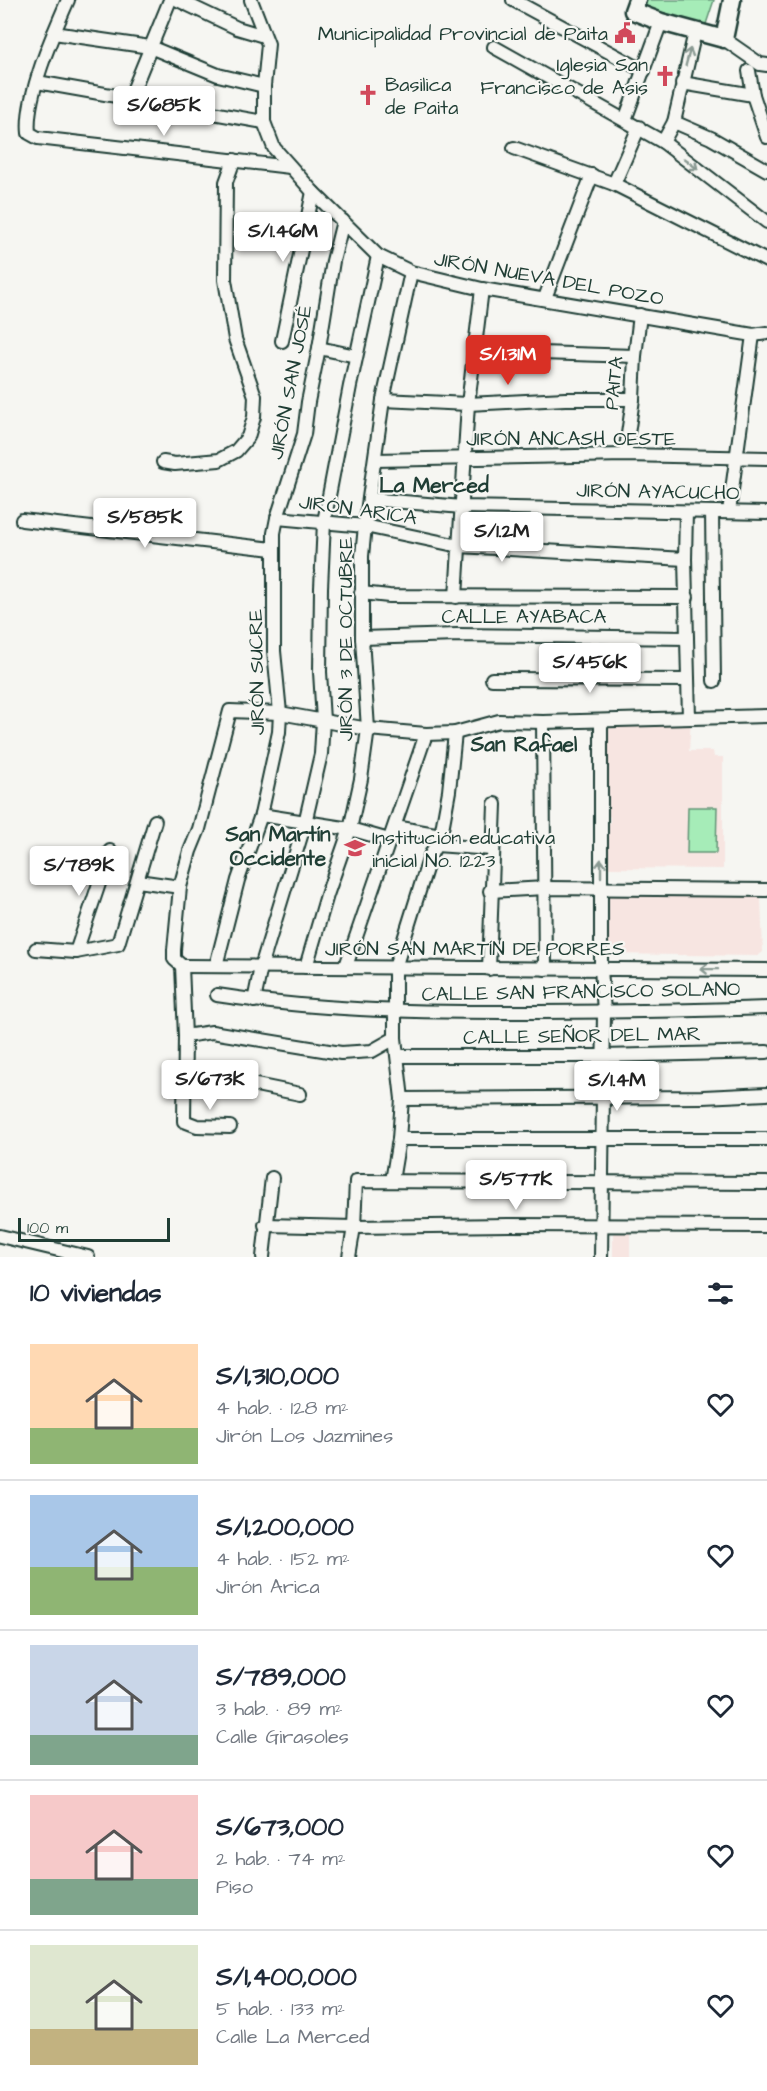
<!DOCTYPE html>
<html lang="es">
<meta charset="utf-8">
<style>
:root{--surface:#fff;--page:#f6f6f7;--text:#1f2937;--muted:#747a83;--line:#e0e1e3;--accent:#d93025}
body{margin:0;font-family:"Architects Daughter",sans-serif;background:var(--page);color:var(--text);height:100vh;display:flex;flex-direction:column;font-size:22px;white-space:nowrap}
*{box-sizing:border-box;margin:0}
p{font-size:20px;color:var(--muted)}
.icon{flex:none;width:33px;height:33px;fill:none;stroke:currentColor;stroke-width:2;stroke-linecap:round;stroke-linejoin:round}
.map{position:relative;height:1257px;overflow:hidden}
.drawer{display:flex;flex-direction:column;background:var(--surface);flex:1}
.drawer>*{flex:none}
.scale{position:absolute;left:18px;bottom:15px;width:152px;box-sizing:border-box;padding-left:6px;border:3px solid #1f3d34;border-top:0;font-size:16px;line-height:21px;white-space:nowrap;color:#1f3d34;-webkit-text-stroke:4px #f6f6f2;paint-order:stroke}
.price{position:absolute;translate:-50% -51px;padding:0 14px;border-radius:6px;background:#fff;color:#222;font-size:20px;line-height:39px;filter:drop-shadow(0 2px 3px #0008)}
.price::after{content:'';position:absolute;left:50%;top:36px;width:18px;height:14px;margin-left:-9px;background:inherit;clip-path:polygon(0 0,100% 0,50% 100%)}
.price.current{background:var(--accent);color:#fff}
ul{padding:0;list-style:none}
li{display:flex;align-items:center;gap:18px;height:150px;padding:0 30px}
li+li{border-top:2px solid var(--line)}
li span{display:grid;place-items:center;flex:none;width:168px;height:120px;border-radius:0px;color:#555}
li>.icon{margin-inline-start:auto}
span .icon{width:72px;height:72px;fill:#fffc;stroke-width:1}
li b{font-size:26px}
h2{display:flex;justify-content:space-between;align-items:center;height:72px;padding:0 30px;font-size:26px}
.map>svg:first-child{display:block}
.built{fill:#f7e5e1}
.green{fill:#a6ecb8;stroke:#629476;stroke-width:1.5}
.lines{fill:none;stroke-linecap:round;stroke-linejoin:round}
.street-casing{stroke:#1f3d34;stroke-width:16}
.secondary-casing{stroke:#1f3d34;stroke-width:21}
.street{stroke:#f6f6f2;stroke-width:12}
.secondary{stroke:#f6f6f2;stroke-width:16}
.oneway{stroke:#8a9a93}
.labels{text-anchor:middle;stroke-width:4.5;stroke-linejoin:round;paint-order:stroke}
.poi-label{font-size:20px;fill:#1f3d34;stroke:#f6f6f2;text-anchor:end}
.street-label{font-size:20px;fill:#1f3d34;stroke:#f6f6f2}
.neighbourhood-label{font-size:21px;font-weight:bold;fill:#1f3d34;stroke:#f6f6f2}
</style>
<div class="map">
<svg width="767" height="1257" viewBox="0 0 767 1257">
<rect width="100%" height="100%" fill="#f6f6f2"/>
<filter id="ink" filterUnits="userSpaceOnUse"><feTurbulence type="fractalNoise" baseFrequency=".0167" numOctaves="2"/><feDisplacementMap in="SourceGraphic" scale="12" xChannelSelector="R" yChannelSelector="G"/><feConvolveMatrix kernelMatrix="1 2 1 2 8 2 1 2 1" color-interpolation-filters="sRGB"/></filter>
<g filter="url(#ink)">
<!-- built -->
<g class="built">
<polygon points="691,718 689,751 713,751 714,757 723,757 723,869 609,868 605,865 605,827 610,822 610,817 605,810 609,721"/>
<polygon points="605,891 688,892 692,896 706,896 709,892 757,893 761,898 763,952 758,956 606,954"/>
<rect x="613" y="1231" width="17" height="26"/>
</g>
<!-- green -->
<g class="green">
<polygon points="639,0 714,0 705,27 638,4"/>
<polygon points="688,807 717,807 716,853 687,853"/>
</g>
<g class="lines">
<defs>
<g id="street">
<path d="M68 0C53 34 25 97 29 133L38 138 290 167"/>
<polyline points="178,0 237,28 264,36"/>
<polyline points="251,0 268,44 264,86 264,122 274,148 313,192 378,256 411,272 482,289 753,335 767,333"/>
<polyline points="513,0 644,71"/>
<polyline points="54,33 150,47 218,75 264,86"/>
<polyline points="724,39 760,64 767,65"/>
<polyline points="494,47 663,142 767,222"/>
<polyline points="749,71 753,95 767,137"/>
<polyline points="37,82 264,122"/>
<polyline points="682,83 753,95"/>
<polyline points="130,98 170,0"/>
<polyline points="625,120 661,22"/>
<polyline points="674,122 711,138 767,170"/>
<polyline points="663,142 674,122 695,32"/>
<polyline points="514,148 614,184 767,261"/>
<polyline points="614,184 639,127"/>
<polyline points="545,298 592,175"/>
<polyline points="282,341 313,192"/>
<polyline points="319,348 356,356"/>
<polyline points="474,351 635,356"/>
<polyline points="383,400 468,404 565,399 633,399"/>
<polyline points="625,455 633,399 635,356 640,315"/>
<polyline points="375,460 625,455 767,458"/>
<polyline points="163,462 175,464 219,460 236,451 248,437 254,417 255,396 235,339 225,280 226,182 234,160"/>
<polyline points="369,499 462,507 767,513"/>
<polyline points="686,512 685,559 689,718"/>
<polyline points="712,512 714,681"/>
<polyline points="729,512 753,335"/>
<polyline points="277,518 365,526 459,546 685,559"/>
<polyline points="22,520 273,549"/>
<polyline points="361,593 389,596 687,597"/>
<polyline points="456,597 468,404 482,289"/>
<polyline points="362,638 457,635 687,638"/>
<polyline points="492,679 688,680"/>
<polyline points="543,722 545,969"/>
<polyline points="261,815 350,829 389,840"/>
<polyline points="395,827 441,835"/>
<polyline points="436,845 492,849"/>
<polyline points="138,881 180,887"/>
<polyline points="490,891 545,888 767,890"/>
<polyline points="36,949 76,952 118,944 155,821"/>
<polyline points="76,952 110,851"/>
<polyline points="182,966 174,959 174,950 180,887 190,851 199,829 230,711 280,713 368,729 426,734 455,733 499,721 543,722 767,716"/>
<polyline points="182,966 767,970"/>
<polyline points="182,966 185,1036 184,1121 197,1126 230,1127"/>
<polyline points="216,966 238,880 261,815 279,732 280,713 274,651 274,533 277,518 304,434 308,402 319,348 333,261 343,221"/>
<polyline points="346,966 426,734"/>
<polyline points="306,967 327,895 350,829 361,779 368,729 362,638 362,556 365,526 383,400 411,272"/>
<polyline points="489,969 495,804"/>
<path d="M217 995C312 1010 408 1012 503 1012 591 1012 679 1011 767 1008"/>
<polyline points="254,1001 261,967 305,823 321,754 323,720 320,672 321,588 324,522 350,386 378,256"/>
<polyline points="185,1036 212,1032 341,1053 372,1051 395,1038"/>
<polyline points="398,1056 603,1056 767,1052"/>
<polyline points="185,1075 212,1076 300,1094"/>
<polyline points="402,1099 703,1097 767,1094"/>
<polyline points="399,1139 767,1139"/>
<polyline points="392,1181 399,1139 402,1099 395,1038 395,968 430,856 441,835 449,791 455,733"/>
<polyline points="265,1225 354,1227 509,1225 767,1226"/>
<polyline points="0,1236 88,1257"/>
<polyline points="263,1257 272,1178"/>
<polyline points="349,1257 354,1227 356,1181 767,1183"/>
<polyline points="601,1257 604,1012 601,968 601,721"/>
</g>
<polyline id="secondary" points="637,0 633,11 661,22 724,39 732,0"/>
</defs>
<!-- street casing -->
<use href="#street" class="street-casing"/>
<!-- secondary casing -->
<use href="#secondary" class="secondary-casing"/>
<!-- street -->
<use href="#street" class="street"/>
<!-- secondary -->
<use href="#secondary" class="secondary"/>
</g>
<!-- one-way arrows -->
<defs><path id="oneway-shaft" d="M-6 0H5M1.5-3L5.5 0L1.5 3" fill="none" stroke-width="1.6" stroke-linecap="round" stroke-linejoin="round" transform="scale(1.5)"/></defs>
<g class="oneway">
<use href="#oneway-shaft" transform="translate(688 57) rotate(-75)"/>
<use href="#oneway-shaft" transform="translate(691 164) rotate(38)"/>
<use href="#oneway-shaft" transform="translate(601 868) rotate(-90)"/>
<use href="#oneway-shaft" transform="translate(709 969) rotate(-179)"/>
</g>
</g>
<!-- icons -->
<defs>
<symbol id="civic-bare" viewBox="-9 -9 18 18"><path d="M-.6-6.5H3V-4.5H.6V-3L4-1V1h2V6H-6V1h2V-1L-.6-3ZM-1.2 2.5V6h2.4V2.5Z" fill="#d1495b" stroke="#f6f6f2" stroke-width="2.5" paint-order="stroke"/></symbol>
<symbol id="church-bare" viewBox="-9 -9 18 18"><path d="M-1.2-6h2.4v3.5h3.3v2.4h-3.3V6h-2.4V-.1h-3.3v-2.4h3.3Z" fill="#d1495b" stroke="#f6f6f2" stroke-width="2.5" paint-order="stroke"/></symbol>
<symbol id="school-bare" viewBox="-9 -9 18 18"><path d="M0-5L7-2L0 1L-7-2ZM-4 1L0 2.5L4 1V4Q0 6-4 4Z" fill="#d1495b" stroke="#f6f6f2" stroke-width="2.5" paint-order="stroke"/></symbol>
</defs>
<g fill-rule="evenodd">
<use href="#civic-bare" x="610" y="18" width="30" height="30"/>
<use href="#church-bare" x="650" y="61" width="30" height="30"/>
<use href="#church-bare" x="353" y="80" width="30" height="30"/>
<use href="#school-bare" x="340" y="833" width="30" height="30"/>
</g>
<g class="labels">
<!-- poi labels -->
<g class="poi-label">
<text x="608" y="40">Municipalidad Provincial de Paita</text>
<text x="648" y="71">Iglesia San<tspan x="648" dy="23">Francisco de Asis</tspan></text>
<text x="385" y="91" text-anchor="start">Basilica<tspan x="385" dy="23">de Paita</tspan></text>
<text x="372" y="844" text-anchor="start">Institución educativa<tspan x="372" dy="23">inicial No. 1223</tspan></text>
</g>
<!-- street labels -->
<g class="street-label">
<text transform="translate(549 278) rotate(10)" y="7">JIRÓN NUEVA DEL POZO</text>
<text transform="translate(290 382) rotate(-79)" y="7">JIRÓN SAN JOSÉ</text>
<text transform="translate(613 383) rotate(-85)" y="7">PAITA</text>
<text x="571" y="445">JIRÓN ANCASH OESTE</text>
<text transform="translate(658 491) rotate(1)" y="7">JIRÓN AYACUCHO</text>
<text transform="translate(358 509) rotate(8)" y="7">JIRÓN ARICA</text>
<text x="524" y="623">CALLE AYABACA</text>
<text transform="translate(345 639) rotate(-90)" y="7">JIRÓN 3 DE OCTUBRE</text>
<text transform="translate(256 672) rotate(-91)" y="7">JIRÓN SUCRE</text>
<text x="475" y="955">JIRÓN SAN MARTÍN DE PORRES</text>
<text transform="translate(581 991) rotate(-1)" y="7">CALLE SAN FRANCISCO SOLANO</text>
<text transform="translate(582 1035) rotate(-1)" y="7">CALLE SEÑOR DEL MAR</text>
</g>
<!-- neighbourhood labels -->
<g class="neighbourhood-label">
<text x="434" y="492">La Merced</text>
<text x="524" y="751">San Rafael</text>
<text x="278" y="841">San Martín<tspan x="278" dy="24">Occidente</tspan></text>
</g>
</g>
</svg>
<div class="scale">100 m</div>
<b class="price" style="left:164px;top:137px">S/685K</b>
<b class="price" style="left:283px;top:263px">S/1.46M</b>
<b class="price current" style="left:508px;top:386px">S/1.31M</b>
<b class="price" style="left:145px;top:549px">S/585K</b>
<b class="price" style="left:502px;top:563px">S/1.2M</b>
<b class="price" style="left:590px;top:694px">S/456K</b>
<b class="price" style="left:79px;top:897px">S/789K</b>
<b class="price" style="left:210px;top:1111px">S/673K</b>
<b class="price" style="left:617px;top:1112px">S/1.4M</b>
<b class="price" style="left:516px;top:1211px">S/577K</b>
</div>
<section class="drawer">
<h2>10 viviendas<svg class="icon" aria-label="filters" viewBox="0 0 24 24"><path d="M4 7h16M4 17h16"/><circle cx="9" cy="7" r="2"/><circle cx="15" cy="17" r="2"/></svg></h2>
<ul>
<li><span style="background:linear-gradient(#ffd9b3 70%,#8fb573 0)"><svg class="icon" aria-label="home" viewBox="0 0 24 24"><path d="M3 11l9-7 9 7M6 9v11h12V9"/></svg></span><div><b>S/1,310,000</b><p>4 hab. · 128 m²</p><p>Jirón Los Jazmines</p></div><svg class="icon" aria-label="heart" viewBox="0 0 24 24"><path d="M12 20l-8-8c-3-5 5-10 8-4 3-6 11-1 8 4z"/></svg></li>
<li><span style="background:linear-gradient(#a9c7e8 60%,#8fb573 0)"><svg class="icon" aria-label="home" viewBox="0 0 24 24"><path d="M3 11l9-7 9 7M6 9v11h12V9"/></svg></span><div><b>S/1,200,000</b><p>4 hab. · 152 m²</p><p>Jirón Arica</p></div><svg class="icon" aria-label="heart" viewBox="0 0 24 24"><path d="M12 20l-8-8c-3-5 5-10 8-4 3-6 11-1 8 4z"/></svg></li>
<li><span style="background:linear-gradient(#c9d6e8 75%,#7fa58c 0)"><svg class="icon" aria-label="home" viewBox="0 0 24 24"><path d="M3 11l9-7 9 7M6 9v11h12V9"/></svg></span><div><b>S/789,000</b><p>3 hab. · 89 m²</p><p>Calle Girasoles</p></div><svg class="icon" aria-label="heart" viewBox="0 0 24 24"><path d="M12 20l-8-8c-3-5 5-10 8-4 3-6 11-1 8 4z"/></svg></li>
<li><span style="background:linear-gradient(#f6c9c9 70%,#7fa58c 0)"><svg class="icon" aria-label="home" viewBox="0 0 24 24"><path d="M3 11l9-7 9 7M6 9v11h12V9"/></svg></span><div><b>S/673,000</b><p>2 hab. · 74 m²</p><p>Piso</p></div><svg class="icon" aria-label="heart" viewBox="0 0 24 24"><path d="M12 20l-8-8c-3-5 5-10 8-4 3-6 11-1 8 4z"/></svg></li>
<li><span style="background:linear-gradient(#dfe7d0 70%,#c2b280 0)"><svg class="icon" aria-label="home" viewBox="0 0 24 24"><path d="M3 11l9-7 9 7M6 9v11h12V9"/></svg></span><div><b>S/1,400,000</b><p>5 hab. · 133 m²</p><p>Calle La Merced</p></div><svg class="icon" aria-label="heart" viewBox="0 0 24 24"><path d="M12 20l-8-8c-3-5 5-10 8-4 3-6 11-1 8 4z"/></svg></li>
</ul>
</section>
